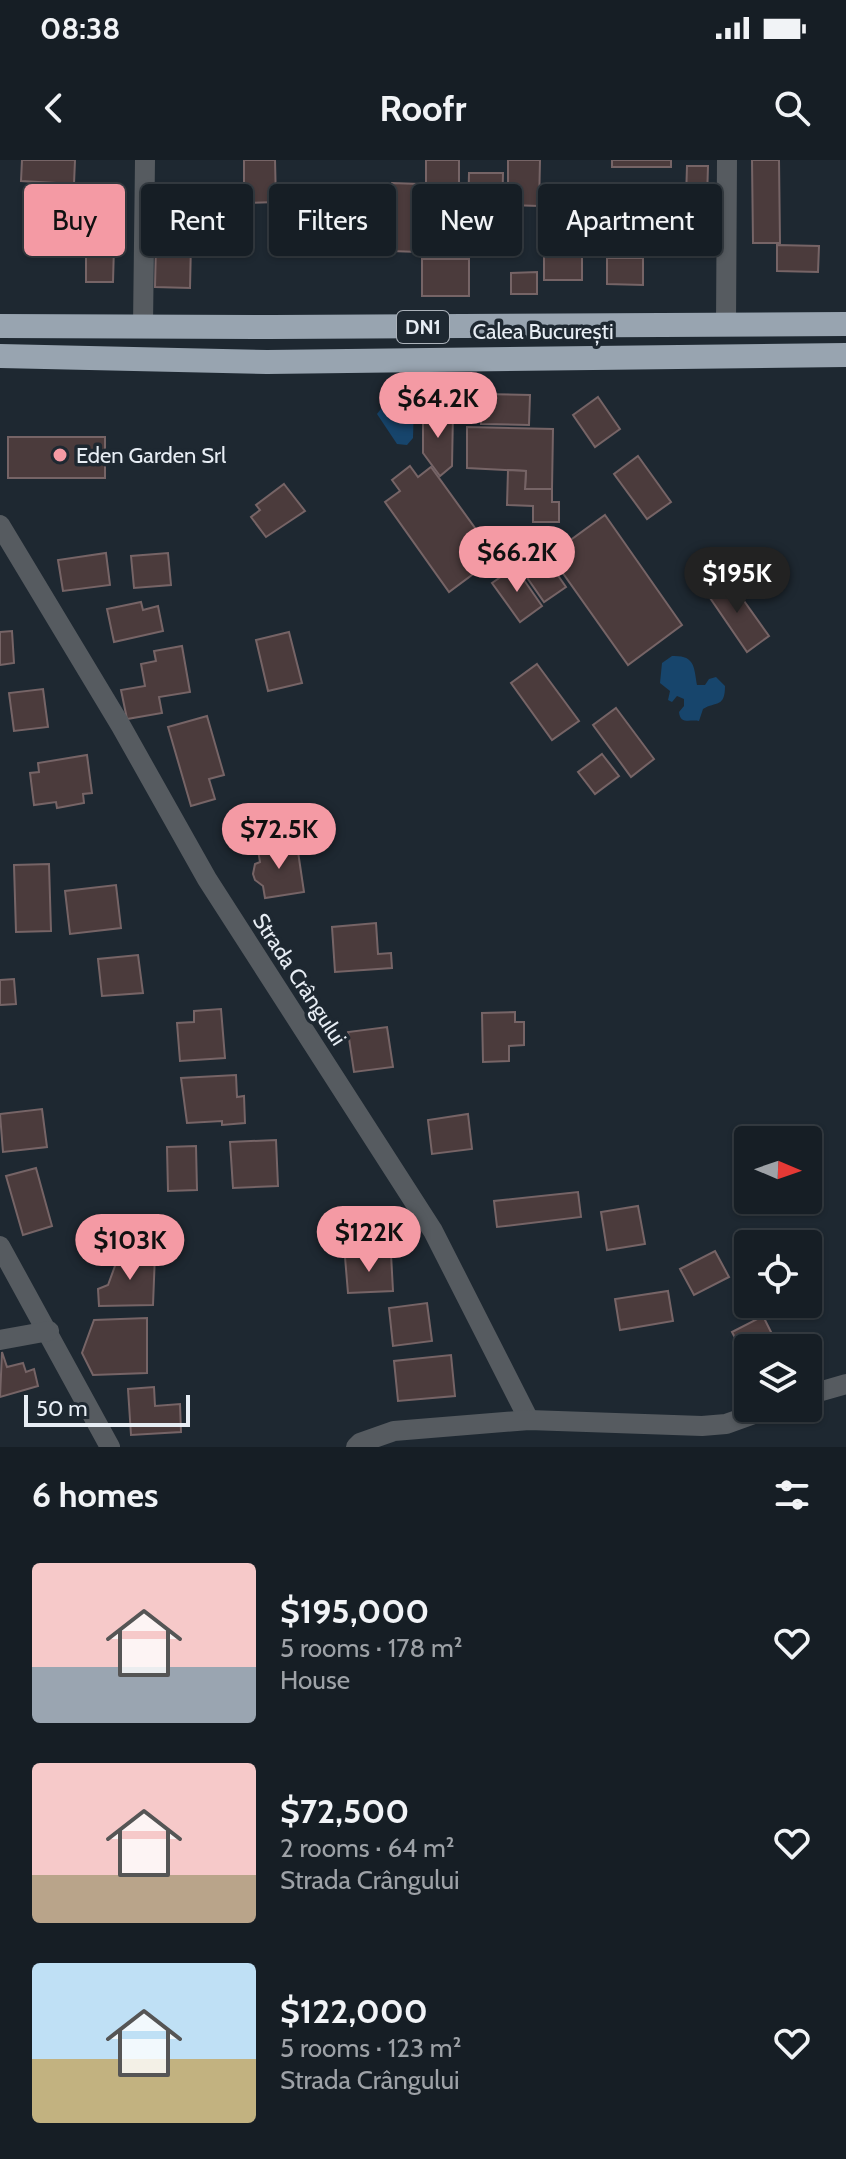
<!DOCTYPE html>
<meta charset="utf-8">
<style>
:root{--surface:#161e25;--page:#232b32;--text:#f1f3f6;--muted:#9ea2a7;--line:#353c42;--accent:#f49aa4}
body{margin:0;font-family:Cabin,sans-serif;background:var(--page);color:var(--text);height:100vh;display:flex;flex-direction:column;font-size:30px;white-space:nowrap}
*{box-sizing:border-box;margin:0}
p{font-size:26px;color:var(--muted)}
.icon{flex:none;width:44px;height:44px;fill:none;stroke:currentColor;stroke-width:2;stroke-linecap:round;stroke-linejoin:round}
.map{position:relative;height:1287px;overflow:hidden}
.details{display:flex;flex-direction:column;background:var(--surface);flex:1}
.details>*{flex:none}
.hud{position:absolute;left:24px;top:24px;width:798px;height:72px;display:flex;gap:16px}
.needle{width:52px;rotate:92deg}
.controls{position:absolute;left:734px;top:966px;display:grid;gap:16px}
.controls a{display:grid;place-items:center;width:88px;height:88px;border-radius:8px;background:var(--surface);box-shadow:0 2px 6px #0004,0 0 0 2px var(--line);font-size:40px}
.scale{position:absolute;left:24px;bottom:20px;width:166px;box-sizing:border-box;padding-left:8px;border:4px solid #e7edf4;border-top:0;font-size:22px;line-height:28px;white-space:nowrap;color:#e7edf4;-webkit-text-stroke:6px #1e2831;paint-order:stroke}
.price{position:absolute;translate:-50% -68px;padding:0 18px;border-radius:28px;background:var(--accent);color:#111;font-size:26px;line-height:52px;filter:drop-shadow(0 2px 4px #0008)}
.price::after{content:'';position:absolute;left:50%;top:48px;width:24px;height:18px;margin-left:-12px;background:inherit;clip-path:polygon(0 0,100% 0,50% 100%)}
.price.on{background:#222;color:#fff}
ul{padding:0;list-style:none}
li{display:flex;align-items:center;gap:24px;height:200px;padding:0 32px}
li span{display:grid;place-items:center;flex:none;width:224px;height:160px;border-radius:8px;color:#555}
li>.icon{margin-inline-start:auto}
span .icon{width:96px;height:96px;fill:#fffc;stroke-width:1}
li b{font-size:34px}
h2{display:flex;justify-content:space-between;align-items:center;height:96px;padding:0 32px;font-size:34px}
.tag{padding:0 28px;border-radius:8px;background:var(--surface);box-shadow:0 2px 6px #0004,0 0 0 2px var(--line);font-size:28px;line-height:72px}
.tag.on{background:var(--accent);color:#111}
.status{display:flex;justify-content:space-between;align-items:center;height:56px;padding:0 40px;background:var(--surface);direction:ltr}
.status svg{height:22px;fill:currentColor}
header{display:flex;justify-content:space-between;align-items:center;height:104px;padding:0 32px;background:var(--surface);font-size:36px;font-weight:700}
.map>svg:first-child{display:block}
.water{fill:#17456c}
.building{fill:#4b3b3c;stroke:#766466;stroke-width:2}
.lines{fill:none;stroke-linecap:round;stroke-linejoin:round}
.street{stroke:#565b60;stroke-width:20}
.highway{stroke:#98a4b0;stroke-width:24}
.poi-dot{fill:#f49aa4;stroke:#1e2831;stroke-width:3}
.labels{text-anchor:middle;stroke-width:7;stroke-linejoin:round;paint-order:stroke}
.shield{fill:#1e2831;stroke:#abb2ba;stroke-width:2}
.shield-label{font-size:20px;font-weight:bold;fill:#e7edf4}
.street-label{font-size:22px;fill:#e7edf4;stroke:#1e2831}
.poi-label{font-size:22px;fill:#e7edf4;stroke:#1e2831;text-anchor:start}
</style>
<div class="status"><b>08:38</b><svg viewBox="0 0 49 12"><path d="M0 12V9h3v3zM5 12V6h3v6zM10 12V3h3v9zM15 12V0h3v12zM26 1h20v11H26zM47 4h2v5h-2z"/></svg></div>
<header><svg class="icon" aria-label="back" viewBox="0 0 24 24"><path d="M15 5l-7 7 7 7"/></svg>Roofr<svg class="icon" aria-label="search" viewBox="0 0 24 24"><circle cx="10" cy="10" r="6"/><path d="M15 15l6 6"/></svg></header>
<div class="map">
<svg width="846" height="1287" viewBox="0 0 846 1287">
<rect width="100%" height="100%" fill="#1e2831"/>
<!-- water -->
<g class="water">
<polygon points="387,241 409,241 414,245 413,278 407,285 397,284 377,254"/>
<path d="M672 496C695 495 694 507 697 525H705L709 519 716 517 725 526C725 548 716 541 703 549L699 561C690 559 680 565 679 552L684 546V539L677 536 672 542 668 540 670 531 660 523 662 503Z"/>
</g>
<!-- building -->
<g class="building">
<polygon points="22,0 75,0 74,24 21,21"/>
<polygon points="244,0 275,0 276,42 244,43"/>
<rect x="426" y="0" width="33" height="54"/>
<polygon points="508,0 540,0 539,46 508,45"/>
<rect x="612" y="0" width="59" height="7"/>
<polygon points="752,0 779,0 780,83 753,83"/>
<polygon points="687,6 708,6 707,39 686,38"/>
<polygon points="469,13 503,13 502,61 468,60"/>
<polygon points="392,23 420,24 419,92 391,91"/>
<rect x="547" y="27" width="26" height="52"/>
<polygon points="688,42 706,43 705,86 671,87 672,45 688,46"/>
<polygon points="329,51 330,95 298,95 297,52"/>
<polygon points="459,65 458,99 422,99 422,82 438,82 438,66"/>
<polygon points="156,82 191,83 190,128 155,127"/>
<rect x="544" y="82" width="38" height="38"/>
<polygon points="86,85 114,86 113,122 86,122"/>
<polygon points="777,85 819,86 818,112 777,111"/>
<polygon points="607,98 643,98 643,125 607,124"/>
<rect x="422" y="99" width="47" height="37"/>
<polygon points="537,112 537,134 511,134 511,113"/>
<polygon points="481,234 530,235 529,265 481,264"/>
<polygon points="598,237 620,269 595,287 573,255"/>
<polygon points="423,251 453,252 452,306 440,316 423,293"/>
<polygon points="467,267 553,269 552,329 525,329 526,311 467,308"/>
<rect x="8" y="277" width="97" height="41"/>
<polygon points="638,296 671,342 647,359 614,314"/>
<polygon points="410,306 418,317 431,307 496,397 449,432 385,342 400,331 392,320"/>
<polygon points="508,310 526,311 525,329 552,329 552,342 559,342 559,362 533,362 533,346 507,345"/>
<polygon points="284,324 305,351 266,377 251,357 260,350 256,345"/>
<polygon points="605,355 682,465 628,505 550,395"/>
<polygon points="541,391 566,427 544,442 519,406"/>
<polygon points="106,393 110,425 63,431 58,400"/>
<polygon points="168,393 171,425 134,428 131,396"/>
<polygon points="515,407 542,446 520,462 492,423"/>
<polygon points="727,417 769,476 747,492 706,432"/>
<polygon points="141,442 143,450 158,446 163,471 114,482 107,449"/>
<polygon points="12,471 14,503 0,505 0,472"/>
<polygon points="289,472 302,523 268,531 256,480"/>
<polygon points="182,486 190,532 159,537 162,553 127,559 121,530 145,526 141,504 156,501 154,491"/>
<polygon points="537,504 579,561 552,580 511,523"/>
<polygon points="43,529 48,567 14,571 9,533"/>
<polygon points="616,548 654,599 631,617 593,565"/>
<polygon points="207,556 224,615 209,619 215,639 191,646 168,567"/>
<polygon points="602,594 619,616 595,634 578,612"/>
<polygon points="87,595 92,633 83,634 84,643 57,648 56,642 34,645 30,613 39,612 38,603"/>
<polygon points="297,685 304,732 265,738 263,726 255,720 253,714 255,704 260,702 258,690"/>
<polygon points="49,704 51,771 16,772 14,705"/>
<polygon points="116,725 121,768 70,774 65,731"/>
<polygon points="376,763 378,794 391,793 392,808 335,812 332,767"/>
<polygon points="138,795 143,833 102,836 98,799"/>
<polygon points="14,819 16,844 0,845 0,820"/>
<polygon points="221,849 225,898 180,901 177,863 194,862 194,851"/>
<polygon points="515,852 515,862 524,862 524,885 509,886 509,901 483,902 482,853"/>
<polygon points="387,867 393,907 354,912 348,872"/>
<polygon points="236,915 237,937 244,936 245,963 222,965 222,961 187,963 181,918"/>
<polygon points="42,949 47,987 3,992 0,954"/>
<polygon points="468,954 472,989 432,994 428,960"/>
<polygon points="276,980 278,1026 233,1028 230,982"/>
<polygon points="196,986 197,1030 168,1031 167,987"/>
<polygon points="36,1008 52,1066 23,1075 6,1016"/>
<polygon points="578,1032 581,1057 497,1067 494,1041"/>
<polygon points="638,1046 645,1084 607,1090 601,1052"/>
<polygon points="715,1091 729,1117 694,1135 680,1109"/>
<polygon points="155,1094 153,1145 99,1146 98,1129 108,1125 119,1095"/>
<polygon points="391,1094 393,1131 348,1133 345,1097"/>
<polygon points="668,1131 673,1161 620,1170 615,1139"/>
<polygon points="427,1143 432,1181 393,1186 389,1148"/>
<polygon points="763,1156 779,1188 748,1188 748,1203 732,1172"/>
<polygon points="147,1158 147,1213 93,1215 82,1193 94,1160"/>
<polygon points="2,1192 7,1207 23,1203 26,1212 34,1209 38,1226 0,1237"/>
<polygon points="451,1195 455,1236 398,1241 394,1201"/>
<polygon points="154,1227 155,1246 180,1244 181,1272 131,1275 128,1229"/>
</g>
<g class="lines">
<!-- street -->
<g class="street">
<polyline points="726,165 727,0"/>
<polyline points="143,166 145,0"/>
<polyline points="0,365 121,566 207,719 433,1071 529,1260"/>
<polyline points="0,1086 110,1287"/>
<polyline points="0,1180 49,1171"/>
<polyline points="808,1235 846,1224"/>
<polyline points="356,1287 360,1283 394,1271 529,1260 702,1266 726,1264 771,1248"/>
</g>
<!-- highway -->
<g class="highway">
<polyline points="0,166 272,167 846,164"/>
<polyline points="0,196 267,202 846,195"/>
</g>
</g>
<!-- markers -->
<circle class="poi-dot" cx="60" cy="295" r="8"/>
<g class="labels">
<!-- shield labels -->
<rect class="shield" x="397" y="151" width="52" height="32" rx="6"/>
<g class="shield-label">
<text x="423" y="174">DN1</text>
</g>
<!-- street labels -->
<g class="street-label">
<text x="543" y="179">Calea București</text>
<text transform="translate(300 819) rotate(57)" y="8">Strada Crângului</text>
</g>
<!-- poi labels -->
<g class="poi-label">
<text x="76" y="303">Eden Garden Srl</text>
</g>
</g>
</svg>
<div class="controls">
<a><svg class="needle" viewBox="-14 -14 28 28"><path d="M0-13l5 13h-10z" fill="#e53935"/><path d="M0 13l5-13h-10z" fill="#9ea2a7"/></svg></a>
<a><svg class="icon" aria-label="locate" viewBox="0 0 24 24"><circle cx="12" cy="12" r="6"/><path d="M12 2v4M12 18v4M2 12h4M18 12h4"/></svg></a>
<a><svg class="icon" aria-label="layers" viewBox="0 0 24 24"><path d="M12 4l9 5-9 5-9-5zM3 14l9 5 9-5"/></svg></a>
</div>
<div class="scale">50 m</div>
<b class="price" style="left:438px;top:280px">$64.2K</b>
<b class="price" style="left:517px;top:434px">$66.2K</b>
<b class="price on" style="left:737px;top:455px">$195K</b>
<b class="price" style="left:279px;top:711px">$72.5K</b>
<b class="price" style="left:369px;top:1114px">$122K</b>
<b class="price" style="left:130px;top:1122px">$103K</b>
<div class="hud">
<a class="tag on">Buy</a>
<a class="tag">Rent</a>
<a class="tag">Filters</a>
<a class="tag">New</a>
<a class="tag">Apartment</a>
</div>
</div>
<section class="details">
<h2>6 homes<svg class="icon" aria-label="filters" viewBox="0 0 24 24"><path d="M4 7h16M4 17h16"/><circle cx="9" cy="7" r="2"/><circle cx="15" cy="17" r="2"/></svg></h2>
<ul>
<li><span style="background:linear-gradient(#f6c9c9 65%,#9aa5b1 0)"><svg class="icon" aria-label="home" viewBox="0 0 24 24"><path d="M3 11l9-7 9 7M6 9v11h12V9"/></svg></span><div><b>$195,000</b><p>5 rooms · 178 m²</p><p>House</p></div><svg class="icon" aria-label="heart" viewBox="0 0 24 24"><path d="M12 20l-8-8c-3-5 5-10 8-4 3-6 11-1 8 4z"/></svg></li>
<li><span style="background:linear-gradient(#f6c9c9 70%,#b9a48a 0)"><svg class="icon" aria-label="home" viewBox="0 0 24 24"><path d="M3 11l9-7 9 7M6 9v11h12V9"/></svg></span><div><b>$72,500</b><p>2 rooms · 64 m²</p><p>Strada Crângului</p></div><svg class="icon" aria-label="heart" viewBox="0 0 24 24"><path d="M12 20l-8-8c-3-5 5-10 8-4 3-6 11-1 8 4z"/></svg></li>
<li><span style="background:linear-gradient(#bfe0f5 60%,#c2b280 0)"><svg class="icon" aria-label="home" viewBox="0 0 24 24"><path d="M3 11l9-7 9 7M6 9v11h12V9"/></svg></span><div><b>$122,000</b><p>5 rooms · 123 m²</p><p>Strada Crângului</p></div><svg class="icon" aria-label="heart" viewBox="0 0 24 24"><path d="M12 20l-8-8c-3-5 5-10 8-4 3-6 11-1 8 4z"/></svg></li>
</ul>
</section>
